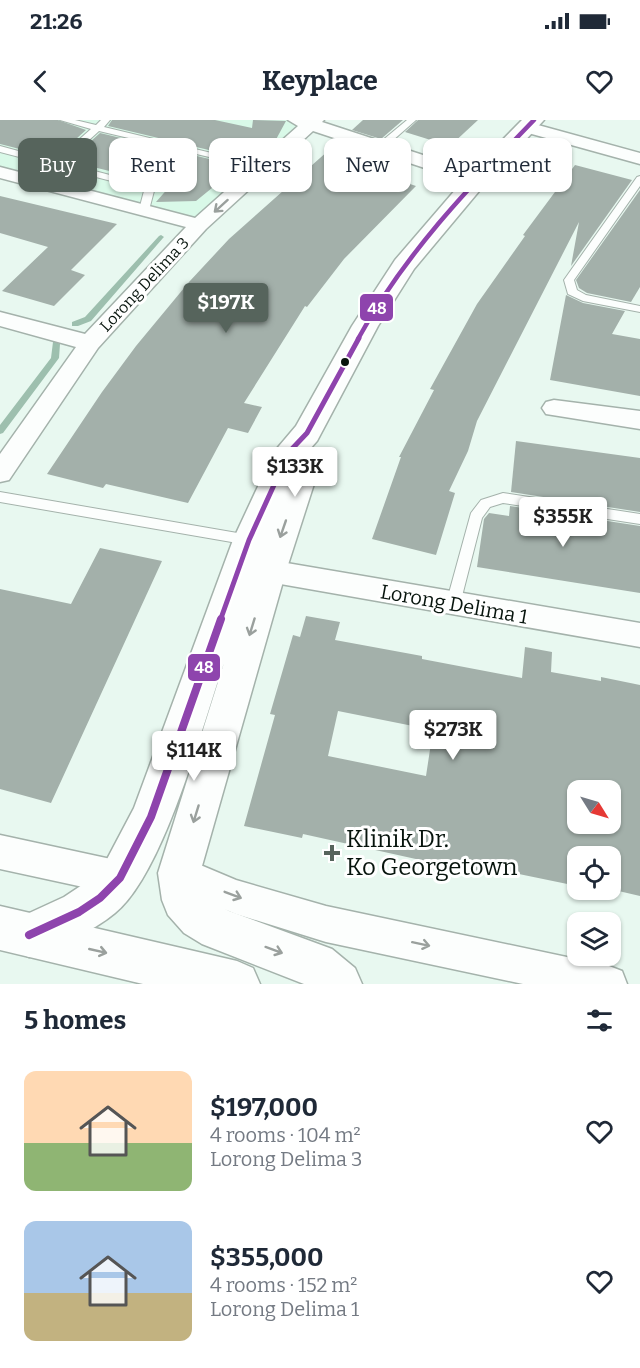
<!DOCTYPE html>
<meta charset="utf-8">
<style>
:root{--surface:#fff;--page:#f6f6f7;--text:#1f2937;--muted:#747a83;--accent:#56645c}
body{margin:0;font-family:Bitter,serif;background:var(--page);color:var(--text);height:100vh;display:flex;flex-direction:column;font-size:22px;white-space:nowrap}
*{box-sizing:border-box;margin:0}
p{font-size:20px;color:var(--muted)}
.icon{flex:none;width:33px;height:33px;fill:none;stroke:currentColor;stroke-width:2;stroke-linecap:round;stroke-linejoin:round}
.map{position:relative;height:864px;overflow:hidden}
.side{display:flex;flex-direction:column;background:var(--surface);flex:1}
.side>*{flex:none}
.guide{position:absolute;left:18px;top:18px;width:604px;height:54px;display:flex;gap:12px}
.needle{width:39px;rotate:127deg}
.buttons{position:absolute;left:567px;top:660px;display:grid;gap:12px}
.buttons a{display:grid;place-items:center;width:54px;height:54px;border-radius:12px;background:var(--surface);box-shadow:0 2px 4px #0004;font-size:30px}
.price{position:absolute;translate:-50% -51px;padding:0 14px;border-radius:6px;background:#fff;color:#222;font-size:20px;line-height:39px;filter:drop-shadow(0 2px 3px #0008)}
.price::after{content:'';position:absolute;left:50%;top:36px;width:18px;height:14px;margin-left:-9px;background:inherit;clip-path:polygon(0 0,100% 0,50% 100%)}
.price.on{background:var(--accent);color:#fff}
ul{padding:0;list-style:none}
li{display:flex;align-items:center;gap:18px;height:150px;padding:0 24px}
li span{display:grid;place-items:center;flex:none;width:168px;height:120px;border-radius:12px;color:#555}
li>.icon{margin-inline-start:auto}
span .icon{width:72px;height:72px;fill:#fffc;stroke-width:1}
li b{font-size:26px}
h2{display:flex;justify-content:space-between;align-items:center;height:72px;padding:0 24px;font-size:26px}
.chip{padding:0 21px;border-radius:12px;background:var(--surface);box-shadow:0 2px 4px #0004;font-size:21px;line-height:54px}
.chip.on{background:var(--accent);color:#fff}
.status{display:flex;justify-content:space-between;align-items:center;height:42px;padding:0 30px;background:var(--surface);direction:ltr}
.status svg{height:16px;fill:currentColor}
header{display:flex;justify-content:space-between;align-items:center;height:78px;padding:0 24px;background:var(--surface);font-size:27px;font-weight:700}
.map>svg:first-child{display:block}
.built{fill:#d9f9e8}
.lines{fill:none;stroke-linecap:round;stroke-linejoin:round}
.stream{fill:#9dbfae;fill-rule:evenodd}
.building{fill:#a3b0aa;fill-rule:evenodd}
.lane-casing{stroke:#a4b2ab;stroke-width:2}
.street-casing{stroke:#a4b2ab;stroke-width:3}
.secondary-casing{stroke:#a4b2ab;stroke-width:3}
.highway-casing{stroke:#a4b2ab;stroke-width:3}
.lane{fill:#fcfefd;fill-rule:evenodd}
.street{fill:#fcfefd;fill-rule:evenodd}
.secondary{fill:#fcfefd;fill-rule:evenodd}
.highway{fill:#fcfefd;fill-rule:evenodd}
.bus-1-far2-casing{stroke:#fff;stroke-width:8}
.bus-1-far1-casing{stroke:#fff;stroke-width:10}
.bus-1-casing{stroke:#fff;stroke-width:12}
.bus-1-far2{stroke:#8e44ad;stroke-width:4.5}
.bus-1-far1{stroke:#8e44ad;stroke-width:5}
.bus-1{stroke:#8e44ad;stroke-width:8}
.oneway{stroke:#9aa09d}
.bus-dot{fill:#07140d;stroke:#fff;stroke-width:2}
.poi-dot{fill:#56645c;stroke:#fff;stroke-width:2}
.labels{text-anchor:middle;stroke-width:6;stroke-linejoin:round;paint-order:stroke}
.far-street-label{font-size:16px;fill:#07140d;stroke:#fff}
.street-label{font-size:20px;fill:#07140d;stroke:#fff}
.near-poi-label{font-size:24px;fill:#07140d;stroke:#fff;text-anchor:start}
.line-badge{stroke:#fff;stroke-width:2}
.badge-label{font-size:16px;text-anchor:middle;font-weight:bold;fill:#fff}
</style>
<div class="status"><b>21:26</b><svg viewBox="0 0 49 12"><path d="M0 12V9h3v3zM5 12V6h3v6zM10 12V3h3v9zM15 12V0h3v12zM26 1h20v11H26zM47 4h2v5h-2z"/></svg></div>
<header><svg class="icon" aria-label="back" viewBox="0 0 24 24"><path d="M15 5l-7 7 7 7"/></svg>Keyplace<svg class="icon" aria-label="heart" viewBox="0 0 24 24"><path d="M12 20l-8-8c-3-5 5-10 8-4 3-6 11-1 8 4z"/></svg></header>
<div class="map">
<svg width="640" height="864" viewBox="0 0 640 864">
<rect width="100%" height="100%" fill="#e8f8f0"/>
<!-- built -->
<polygon class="built" points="0,0 296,0 310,4 199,105 0,52"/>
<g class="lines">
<!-- stream -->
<g class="stream">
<polygon points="161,115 164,117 163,118 91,201 78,206 72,206 72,202 85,197 159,116"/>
<polygon points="53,222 56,222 60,224 59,238 3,313 0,314 0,305 51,238"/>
</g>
</g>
<!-- building -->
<g class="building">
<polygon points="0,0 58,0 86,10 55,38 0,24"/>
<polygon points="112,0 215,0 252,8 253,0 286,1 273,25 255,41 108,6"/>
<polygon points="363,0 403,0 381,19 352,10"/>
<polygon points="418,0 478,0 450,26 405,12"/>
<polygon points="100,13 239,46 196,81 156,82 170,66 69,41"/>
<polygon points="338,22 369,32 353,45 416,66 344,139 307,187 305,186 244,283 262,287 248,313 228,308 188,383 106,364 103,368 47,354 102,272 136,226 189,162 229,119"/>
<polygon points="575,45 632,60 571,146 579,102 477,301 468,331 449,371 455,373 436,435 372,419 401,337 399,337 434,270 430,269 477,184 525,116 523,115"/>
<polygon points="640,70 640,167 631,182 587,173 579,168 576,160"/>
<polygon points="0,76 117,104 71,150 85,155 54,186 2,171 48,127 0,113"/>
<polygon points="566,175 583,183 625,191 612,214 640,219 640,276 550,260"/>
<polygon points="516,321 640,338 640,392 511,372"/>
<polygon points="510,386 640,406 640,473 477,447 484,399 489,393 509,396"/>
<polygon points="100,428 162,441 51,683 0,669 0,469 71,484"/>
<path d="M306 496 340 502 335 520 422 536V539L522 558 525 527 552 532 551 552 601 561V557L640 565V776L610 769V736H578L577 766 480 746 479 753 303 714 302 718 244 706 275 595 270 594 293 515 300 517ZM338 591 433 610 426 656 328 636ZM578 670H610V704H578Z"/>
</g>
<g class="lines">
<defs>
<g id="lane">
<polygon points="60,0 75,0 96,5 101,0 110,0 104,7 269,47 264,50 99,11 64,43 148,65 154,71 149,90 144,93 139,90 144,71 142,69 0,32 0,26 55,41 91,9"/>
<polygon points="407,0 416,0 383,29 377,29 377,25"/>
<polygon points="640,56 640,66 574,160 577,170 586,175 640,186 640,192 583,181 568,174 564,160 637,57"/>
<polygon points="0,372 249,415 254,416 256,420 254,424 249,425 0,382"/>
<polygon points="503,373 640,394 640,404 503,383 490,387 482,398 460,484 458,488 453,490 448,488 446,484 471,393 481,380"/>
</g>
<g id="street">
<polygon points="288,0 324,0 322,2 484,55 486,59 484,63 470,63 313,11 206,109 98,228 9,360 0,362 0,334 76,227 0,206 0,192 85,214 186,107 0,58 0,47 195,98 298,6"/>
<polygon points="527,2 640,33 640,44 521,11 518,7 521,3"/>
<polygon points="554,280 640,291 640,309 546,294 542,288 546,282"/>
<polygon points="269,440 640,503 640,527 269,462 259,459 255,451 259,443"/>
<polygon points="0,715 120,741 132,746 137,758 132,770 120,775 0,749"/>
<polygon points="179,736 236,760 326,786 609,846 622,851 627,864 523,864 326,822 236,794 167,765 162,753 167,741"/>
</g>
<path id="secondary" d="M522 0H544L485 64 414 149 378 206 317 321 310 329 318 331 322 339 286 451 200 753C204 775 210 780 229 791L332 829 355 848 362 864H304L202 824 184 813 168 795 162 780 158 753 224 543C202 606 164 753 115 793 91 813 58 825 29 837L14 830 7 815 14 800 64 777 85 763 105 743 134 688 233 420 274 332 296 306 352 206 395 140 469 54Z"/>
<polygon id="highway" points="0,786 237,841 253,848 260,864 143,864 0,830"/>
</defs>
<!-- lane casing -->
<use href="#lane" class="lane-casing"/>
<!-- street casing -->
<use href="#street" class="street-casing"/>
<!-- secondary casing -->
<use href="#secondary" class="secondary-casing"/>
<!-- highway casing -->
<use href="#highway" class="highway-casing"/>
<!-- lane -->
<use href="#lane" class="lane"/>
<!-- street -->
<use href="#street" class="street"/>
<!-- secondary -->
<use href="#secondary" class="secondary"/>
<!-- highway -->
<use href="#highway" class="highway"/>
<defs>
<path id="bus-1-far2" d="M358 219C403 136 469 67 534 0"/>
<polyline id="bus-1-far1" points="220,501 249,420 289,332 307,313 359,218"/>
<polyline id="bus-1" points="29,815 79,792 100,778 120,758 151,697 221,499"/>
</defs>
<!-- bus-1-far2 casing -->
<use href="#bus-1-far2" class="bus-1-far2-casing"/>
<!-- bus-1-far1 casing -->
<use href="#bus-1-far1" class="bus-1-far1-casing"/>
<!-- bus-1 casing -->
<use href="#bus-1" class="bus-1-casing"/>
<!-- bus-1-far2 -->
<use href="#bus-1-far2" class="bus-1-far2"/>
<!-- bus-1-far1 -->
<use href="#bus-1-far1" class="bus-1-far1"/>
<!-- bus-1 -->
<use href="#bus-1" class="bus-1"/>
</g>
<!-- one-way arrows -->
<defs><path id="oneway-shaft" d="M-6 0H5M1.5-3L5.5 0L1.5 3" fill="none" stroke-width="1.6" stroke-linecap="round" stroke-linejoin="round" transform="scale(1.5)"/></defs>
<g class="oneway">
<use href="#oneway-shaft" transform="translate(221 86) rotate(138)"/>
<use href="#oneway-shaft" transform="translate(283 409) rotate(109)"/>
<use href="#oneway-shaft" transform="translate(252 507) rotate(107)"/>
<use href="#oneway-shaft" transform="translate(196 694) rotate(107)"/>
<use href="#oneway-shaft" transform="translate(233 775) rotate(21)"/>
<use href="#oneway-shaft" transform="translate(421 824) rotate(12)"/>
<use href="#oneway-shaft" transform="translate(274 830) rotate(20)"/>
<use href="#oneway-shaft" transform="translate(98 831) rotate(13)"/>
</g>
<!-- markers -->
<circle class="bus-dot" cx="345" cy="242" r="5"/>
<path class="poi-dot" d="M329 724h6v6h6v6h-6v6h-6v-6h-6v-6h6z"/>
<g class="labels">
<!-- far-street labels -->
<g class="far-street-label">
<text transform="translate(144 164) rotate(-47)" y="6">Lorong Delima 3</text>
</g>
<!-- street labels -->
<g class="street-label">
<text transform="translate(454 484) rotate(10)" y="7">Lorong Delima 1</text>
</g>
<!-- near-poi labels -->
<g class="near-poi-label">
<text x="346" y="727">Klinik Dr.<tspan x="346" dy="28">Ko Georgetown</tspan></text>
</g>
</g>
<g class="line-badge">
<rect x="359" y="173" width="35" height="29" rx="6" fill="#8e44ad"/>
<rect x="187" y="533" width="34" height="29" rx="6" fill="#8e44ad"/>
</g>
<g class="badge-label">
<text x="377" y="194">48</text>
<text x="204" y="553">48</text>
</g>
</svg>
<div class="buttons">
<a><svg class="needle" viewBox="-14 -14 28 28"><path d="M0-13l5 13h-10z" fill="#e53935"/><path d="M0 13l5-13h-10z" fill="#747a83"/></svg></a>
<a><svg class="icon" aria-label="locate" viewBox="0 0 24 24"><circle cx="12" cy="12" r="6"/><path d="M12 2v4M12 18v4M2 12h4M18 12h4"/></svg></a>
<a><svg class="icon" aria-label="layers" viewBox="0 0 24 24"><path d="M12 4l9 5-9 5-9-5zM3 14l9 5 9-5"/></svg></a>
</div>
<b class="price on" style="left:226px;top:214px">$197K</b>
<b class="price" style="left:295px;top:378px">$133K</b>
<b class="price" style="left:563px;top:428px">$355K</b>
<b class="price" style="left:453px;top:641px">$273K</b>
<b class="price" style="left:194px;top:662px">$114K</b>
<div class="guide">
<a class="chip on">Buy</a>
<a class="chip">Rent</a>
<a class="chip">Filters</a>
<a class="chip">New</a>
<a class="chip">Apartment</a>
</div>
</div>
<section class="side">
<h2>5 homes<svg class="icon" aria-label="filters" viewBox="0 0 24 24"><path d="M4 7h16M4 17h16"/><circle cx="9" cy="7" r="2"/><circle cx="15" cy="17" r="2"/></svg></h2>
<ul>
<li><span style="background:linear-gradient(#ffd9b3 60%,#8fb573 0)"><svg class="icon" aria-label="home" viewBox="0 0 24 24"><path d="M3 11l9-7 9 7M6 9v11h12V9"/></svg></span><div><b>$197,000</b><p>4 rooms · 104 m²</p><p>Lorong Delima 3</p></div><svg class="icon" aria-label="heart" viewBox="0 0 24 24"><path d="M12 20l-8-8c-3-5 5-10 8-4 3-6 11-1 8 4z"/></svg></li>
<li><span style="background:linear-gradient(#a9c7e8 60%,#c2b280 0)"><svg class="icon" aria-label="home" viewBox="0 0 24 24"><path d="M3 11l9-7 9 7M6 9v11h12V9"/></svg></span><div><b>$355,000</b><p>4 rooms · 152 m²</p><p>Lorong Delima 1</p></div><svg class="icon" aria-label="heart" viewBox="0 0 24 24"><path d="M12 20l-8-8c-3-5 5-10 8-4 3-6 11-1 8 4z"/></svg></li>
</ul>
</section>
